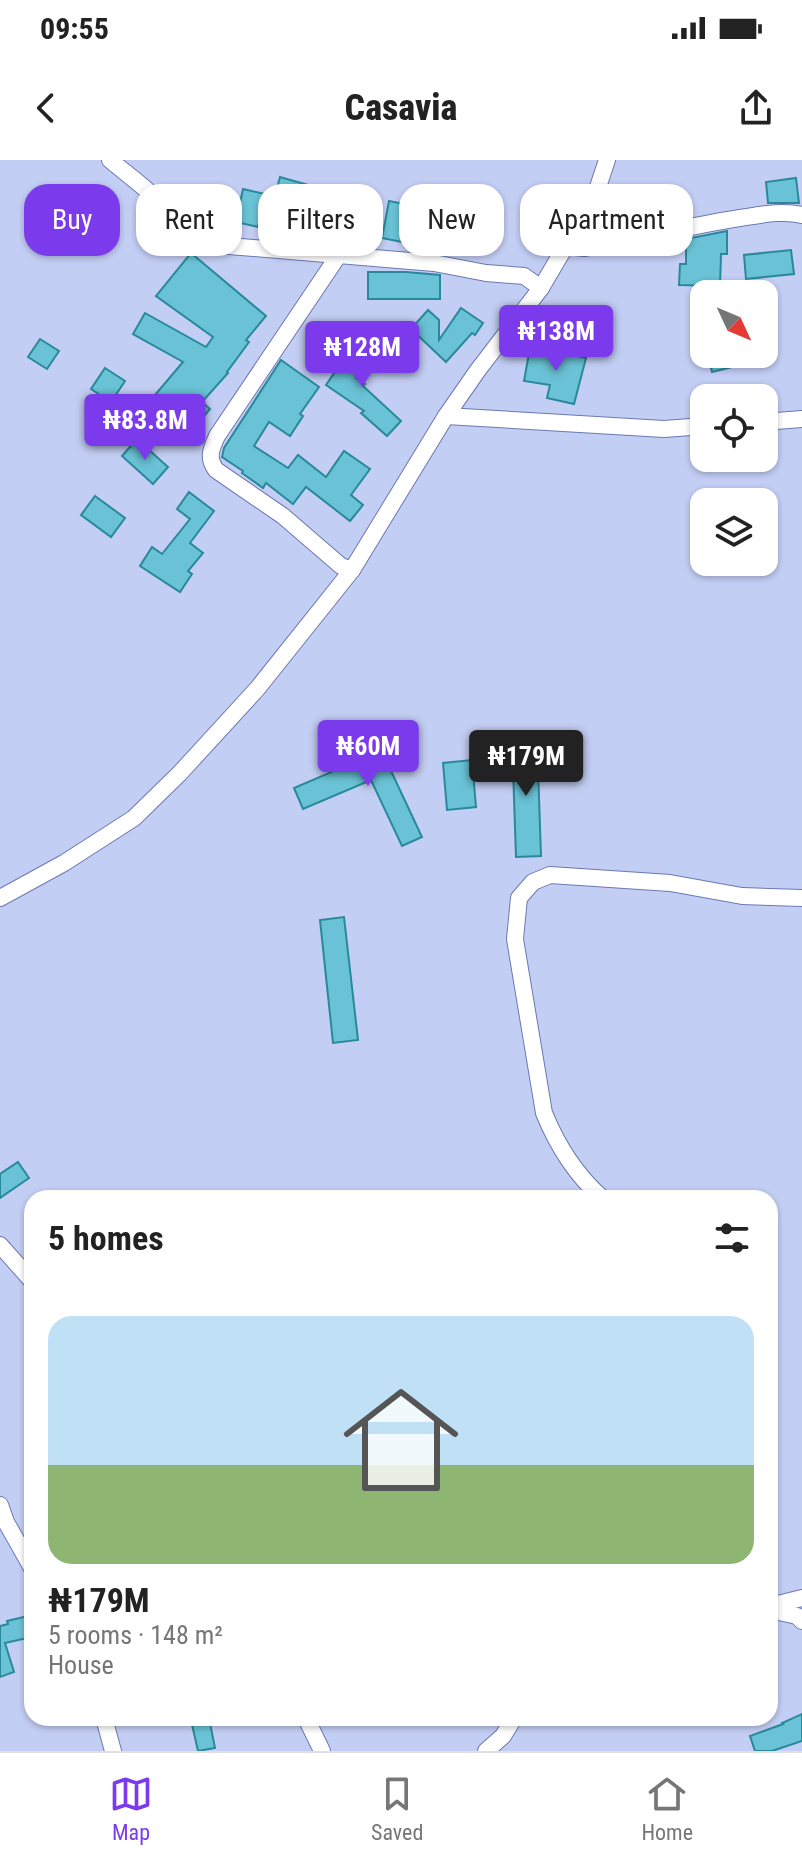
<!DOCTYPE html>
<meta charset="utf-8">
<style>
:root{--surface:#fff;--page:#f6f6f6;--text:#222;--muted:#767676;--line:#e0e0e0;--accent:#7c3aed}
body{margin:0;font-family:"Roboto Condensed",sans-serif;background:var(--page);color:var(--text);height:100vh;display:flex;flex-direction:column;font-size:30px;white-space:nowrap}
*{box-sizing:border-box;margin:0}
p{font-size:26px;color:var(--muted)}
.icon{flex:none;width:44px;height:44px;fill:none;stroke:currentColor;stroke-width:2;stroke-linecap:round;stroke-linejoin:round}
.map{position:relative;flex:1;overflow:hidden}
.panel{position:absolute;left:24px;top:1030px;width:754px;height:536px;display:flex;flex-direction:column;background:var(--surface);border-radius:24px;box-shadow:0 2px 6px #0004}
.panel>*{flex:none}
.banner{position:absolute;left:24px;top:24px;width:754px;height:72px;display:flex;gap:16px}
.needle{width:52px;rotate:134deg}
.fabs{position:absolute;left:690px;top:120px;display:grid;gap:16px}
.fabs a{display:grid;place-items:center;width:88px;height:88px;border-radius:16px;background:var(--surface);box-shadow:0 2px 6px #0004;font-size:40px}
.price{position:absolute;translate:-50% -68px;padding:0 18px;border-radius:8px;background:var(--accent);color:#fff;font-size:26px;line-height:52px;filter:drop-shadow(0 2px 4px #0008)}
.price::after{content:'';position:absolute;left:50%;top:48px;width:24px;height:18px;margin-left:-12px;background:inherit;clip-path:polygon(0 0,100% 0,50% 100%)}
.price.selected{background:#222;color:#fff}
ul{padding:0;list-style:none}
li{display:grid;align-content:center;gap:16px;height:424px;padding:0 24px}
li span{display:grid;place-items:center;height:248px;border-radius:24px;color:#555}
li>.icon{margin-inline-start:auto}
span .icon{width:144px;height:144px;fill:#fffc;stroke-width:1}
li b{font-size:34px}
h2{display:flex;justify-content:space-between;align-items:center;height:96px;padding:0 24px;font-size:34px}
.pill{padding:0 28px;border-radius:24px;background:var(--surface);box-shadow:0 2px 6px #0004;font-size:28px;line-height:72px}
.pill.selected{background:var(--accent);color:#fff}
.status{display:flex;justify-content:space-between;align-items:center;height:56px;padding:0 40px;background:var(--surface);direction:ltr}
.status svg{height:22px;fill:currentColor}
header{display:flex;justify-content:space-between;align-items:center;height:104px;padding:0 24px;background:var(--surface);font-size:36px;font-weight:800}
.tab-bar{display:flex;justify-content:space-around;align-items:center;height:112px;border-top:2px solid var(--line);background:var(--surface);font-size:22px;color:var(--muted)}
.tab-bar a{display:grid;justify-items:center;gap:4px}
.tab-bar .selected{color:var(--accent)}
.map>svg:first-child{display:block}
.building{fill:#69c2d5;stroke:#29899b;stroke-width:2}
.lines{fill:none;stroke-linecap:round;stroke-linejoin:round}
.minor-casing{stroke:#6b79b2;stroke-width:18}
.minor{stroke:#fff;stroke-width:16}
</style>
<div class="status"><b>09:55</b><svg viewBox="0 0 49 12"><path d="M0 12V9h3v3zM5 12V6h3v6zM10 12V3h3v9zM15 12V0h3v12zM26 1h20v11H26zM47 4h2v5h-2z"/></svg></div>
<header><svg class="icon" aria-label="back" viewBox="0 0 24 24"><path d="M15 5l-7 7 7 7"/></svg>Casavia<svg class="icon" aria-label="share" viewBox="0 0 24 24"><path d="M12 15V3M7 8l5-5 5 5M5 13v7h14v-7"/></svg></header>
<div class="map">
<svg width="802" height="1591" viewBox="0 0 802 1591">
<rect width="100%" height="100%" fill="#c3cef4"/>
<!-- building -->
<g class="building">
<polygon points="280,17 308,25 303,44 275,36"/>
<polygon points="796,18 799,43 768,43 766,22"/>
<polygon points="243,29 265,34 258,67 236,62"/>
<polygon points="389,41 414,46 413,54 461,60 458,84 408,77 407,83 382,78"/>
<polygon points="323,42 349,50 342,73 317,66"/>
<polygon points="727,71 727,94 721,94 720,126 679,125 680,104 686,104 686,79"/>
<polygon points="791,90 794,114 746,119 744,95"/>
<polygon points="191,93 266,156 246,180 249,182 227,212 228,213 202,242 210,249 194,268 155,235 183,202 133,174 145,153 206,187 213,177 156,136"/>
<polygon points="368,112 406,112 440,115 440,139 368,139"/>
<polygon points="461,148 483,163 475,175 472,173 446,202 411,169 428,150 439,160 439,180"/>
<polygon points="40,179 59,191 47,209 28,197"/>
<polygon points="361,181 376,196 356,218 365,224 363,226 401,261 387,276 361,253 364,251 326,225 343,200"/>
<polygon points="530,188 559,193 559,191 586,198 574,244 547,238 550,225 524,221"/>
<polygon points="708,194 728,194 732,207 712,212"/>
<polygon points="281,200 319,227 300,254 303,256 290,276 269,262 254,286 288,308 298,295 326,317 344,291 370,309 351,335 363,345 350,361 306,327 293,344 266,323 263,328 242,313 243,311 222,297 224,288"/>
<polygon points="105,208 125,221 111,242 91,229"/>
<polygon points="137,279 168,307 153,324 122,296"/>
<polygon points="189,332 214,351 190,383 203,393 188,411 192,414 180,432 140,406 152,387 162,394 190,359 177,349"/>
<polygon points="95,336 125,358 111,377 81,355"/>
<polygon points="537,578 541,696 516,697 512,579"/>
<polygon points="399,583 408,604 391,611 422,677 402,686 371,620 303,649 294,628"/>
<polygon points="472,600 476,647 447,650 443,603"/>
<polygon points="344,757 358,880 333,883 320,760"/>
<polygon points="18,1002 29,1018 0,1038 0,1014"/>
<polygon points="32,1455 32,1477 5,1483 14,1512 0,1517 0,1466 8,1464 7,1461"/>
<polygon points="802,1554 802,1581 772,1591 755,1591 750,1576 783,1564 782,1563"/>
<polygon points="201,1558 209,1558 215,1588 198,1591 191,1560"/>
</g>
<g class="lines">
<defs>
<g id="minor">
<path d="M110 0C123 11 137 21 150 33 177 59 190 77 229 86L434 103 486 113 524 116 541 128"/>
<path d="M567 86 584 88C636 80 687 66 740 58 760 55 782 50 802 55"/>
<path d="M338 96 217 276C211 289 207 298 216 310L283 356 341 406 352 410"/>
<polyline points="446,256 664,269 704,266"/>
<polyline points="764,262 802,259"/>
<polyline points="0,738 64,703 134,658 180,613 257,529 352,410 446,256 478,210 541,128 595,36 607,0"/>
<path d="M602 1038C576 1015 557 985 544 953L515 779 519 738 533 722 550 715 670 723 742 736 802 738"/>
<polyline points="0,1085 32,1121"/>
<polyline points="0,1345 6,1362 32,1408"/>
<polyline points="770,1446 802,1438"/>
<polyline points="770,1450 797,1456 802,1461"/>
<polyline points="104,1558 113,1591"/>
<polyline points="306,1558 322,1591"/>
<polyline points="486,1591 503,1576 514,1558"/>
</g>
</defs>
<!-- minor casing -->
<use href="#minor" class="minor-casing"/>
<!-- minor -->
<use href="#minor" class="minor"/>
</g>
</svg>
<div class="fabs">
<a><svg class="needle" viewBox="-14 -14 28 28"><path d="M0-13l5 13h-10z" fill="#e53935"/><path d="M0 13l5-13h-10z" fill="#767676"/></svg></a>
<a><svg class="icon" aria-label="locate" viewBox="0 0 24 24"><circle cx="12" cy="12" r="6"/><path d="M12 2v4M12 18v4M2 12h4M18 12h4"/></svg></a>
<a><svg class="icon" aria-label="layers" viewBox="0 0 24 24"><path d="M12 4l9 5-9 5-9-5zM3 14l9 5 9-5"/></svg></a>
</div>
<b class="price" style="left:556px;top:213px">₦138M</b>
<b class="price" style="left:362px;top:229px">₦128M</b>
<b class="price" style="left:145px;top:302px">₦83.8M</b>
<b class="price" style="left:368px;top:628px">₦60M</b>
<b class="price selected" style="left:526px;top:638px">₦179M</b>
<div class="banner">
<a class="pill selected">Buy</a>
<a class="pill">Rent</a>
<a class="pill">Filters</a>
<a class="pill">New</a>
<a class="pill">Apartment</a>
</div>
<section class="panel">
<h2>5 homes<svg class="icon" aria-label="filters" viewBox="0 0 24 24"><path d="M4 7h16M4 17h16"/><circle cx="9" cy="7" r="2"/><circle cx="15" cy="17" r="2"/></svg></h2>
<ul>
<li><span style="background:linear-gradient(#bfe0f5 60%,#8fb573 0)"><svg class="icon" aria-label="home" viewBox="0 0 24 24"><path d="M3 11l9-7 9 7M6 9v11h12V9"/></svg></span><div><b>₦179M</b><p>5 rooms · 148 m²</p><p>House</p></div></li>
</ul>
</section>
</div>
<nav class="tab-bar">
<a class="selected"><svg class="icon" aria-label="map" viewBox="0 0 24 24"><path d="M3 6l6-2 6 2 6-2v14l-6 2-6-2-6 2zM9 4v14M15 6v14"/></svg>Map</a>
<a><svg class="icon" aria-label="saved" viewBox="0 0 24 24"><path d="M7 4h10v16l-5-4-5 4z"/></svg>Saved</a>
<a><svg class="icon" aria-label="home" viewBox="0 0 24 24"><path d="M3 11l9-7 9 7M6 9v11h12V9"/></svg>Home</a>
</nav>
